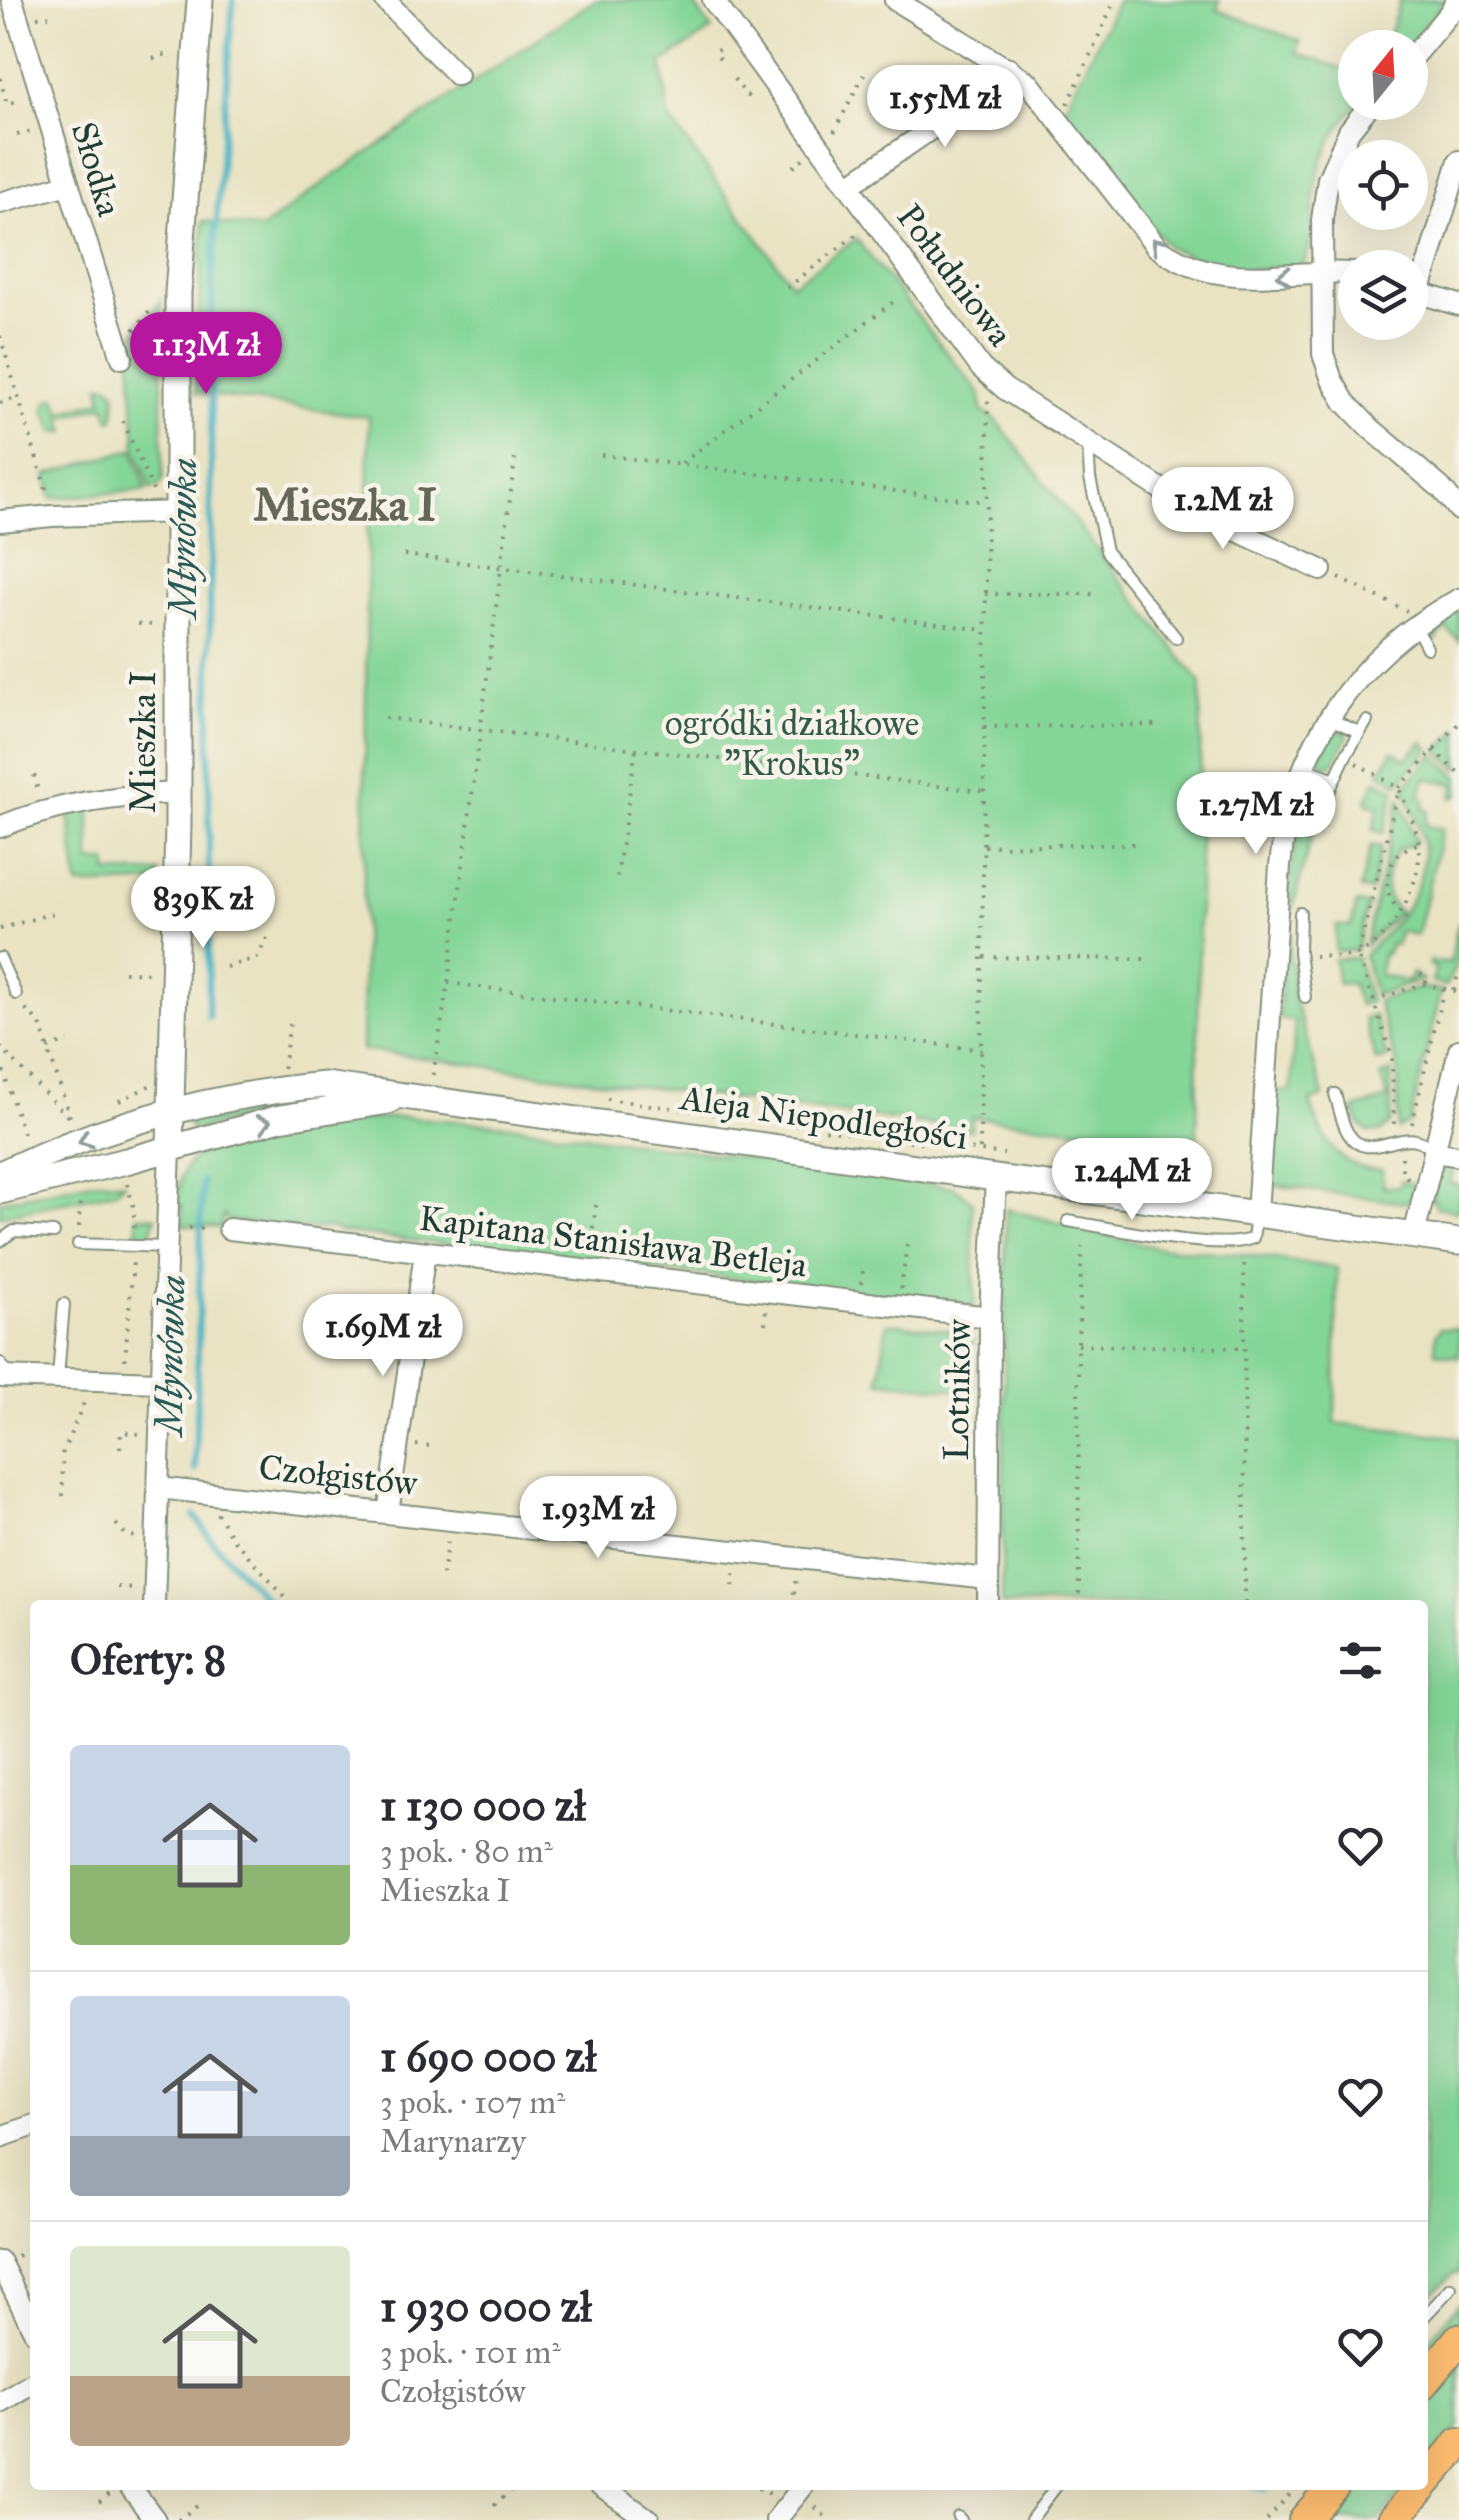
<!DOCTYPE html>
<html lang="pl">
<meta charset="utf-8">
<style>
:root{--surface:#fff;--page:#f2f2f3;--text:#2b2b33;--muted:#7c7c81;--line:#e1e1e2;--accent:#b5179e}
body{margin:0;font-family:"IM FELL Great Primer",serif;background:var(--page);color:var(--text);height:100vh;display:flex;flex-direction:column;font-size:38px;white-space:nowrap}
*{box-sizing:border-box;margin:0}
p{font-size:32px;color:var(--muted)}
.icon{flex:none;width:55px;height:55px;fill:none;stroke:currentColor;stroke-width:2;stroke-linecap:round;stroke-linejoin:round}
.map{position:relative;flex:1;overflow:hidden}
.details{position:absolute;left:30px;top:1600px;width:1398px;height:890px;display:flex;flex-direction:column;background:var(--surface);border-radius:10px;box-shadow:0 10px 40px #0002}
.details>*{flex:none}
.needle{width:65px;rotate:18deg}
.buttons{position:absolute;left:1338px;top:30px;display:grid;gap:20px}
.buttons a{display:grid;place-items:center;width:90px;height:90px;border-radius:50%;background:var(--surface);box-shadow:0 10px 40px #0002;font-size:50px}
.price{position:absolute;translate:-50% -85px;padding:0 22px;border-radius:35px;background:#fff;color:#222;font-size:32px;line-height:65px;filter:drop-shadow(0 2px 5px #0008)}
.price::after{content:'';position:absolute;left:50%;top:60px;width:30px;height:22px;margin-left:-15px;background:inherit;clip-path:polygon(0 0,100% 0,50% 100%)}
.price.selected{background:var(--accent);color:#fff}
ul{padding:0;list-style:none}
li{display:flex;align-items:center;gap:30px;height:250px;padding:0 40px}
li+li{border-top:2px solid var(--line)}
li span{display:grid;place-items:center;flex:none;width:280px;height:200px;border-radius:10px;color:#555}
li>.icon{margin-inline-start:auto}
span .icon{width:120px;height:120px;fill:#fffc;stroke-width:1}
li b{font-size:42px}
h2{display:flex;justify-content:space-between;align-items:center;height:120px;padding:0 40px;font-size:42px}
.map>svg:first-child{display:block}
.green{fill:#84d698;stroke:#528a66;stroke-width:2.5}
.lines{fill:none;stroke-linecap:round;stroke-linejoin:round}
.stream{stroke:#48b4c4;stroke-width:6}
.service-casing{stroke:#84907c;stroke-width:14}
.minor-casing{stroke:#84907c;stroke-width:24}
.tertiary-casing{stroke:#84907c;stroke-width:29}
.primary-casing{stroke:#84907c;stroke-width:34}
.path{stroke:#84907c;stroke-width:4;stroke-dasharray:2.5 8;stroke-linecap:butt}
.service{stroke:#fff;stroke-width:10}
.minor{stroke:#fff;stroke-width:20}
.tertiary{stroke:#fff;stroke-width:25}
.primary{stroke:#fdbc70;stroke-width:30}
.oneway{stroke:#8f9e9a}
.labels{text-anchor:middle;stroke-width:9;stroke-linejoin:round;paint-order:stroke}
.street-label{font-size:35px;fill:#1f3d34;stroke:#f7f3e8}
.park-label{font-size:35px;fill:#335c48;stroke:#f7f3e8}
.water-label{font-size:38px;font-style:italic;fill:#295b58;stroke:#f7f3e8}
.district-label{font-size:45px;font-weight:bold;fill:#656858;stroke:#f7f3e8}
</style>
<div class="map">
<svg width="1459" height="2520" viewBox="0 0 1459 2520">
<rect width="100%" height="100%" fill="#f7f3e8"/>
<filter id="ink" filterUnits="userSpaceOnUse"><feTurbulence type="fractalNoise" baseFrequency=".01" numOctaves="2"/><feDisplacementMap in="SourceGraphic" scale="20" xChannelSelector="R" yChannelSelector="G"/><feConvolveMatrix kernelMatrix="1 2 1 2 8 2 1 2 1" color-interpolation-filters="sRGB"/></filter>
<filter id="wash" filterUnits="userSpaceOnUse"><feTurbulence type="fractalNoise" baseFrequency=".0048" numOctaves="4" result="noise"/><feDisplacementMap in="SourceGraphic" scale="40" xChannelSelector="R" yChannelSelector="G"/><feGaussianBlur stdDeviation="2.25" result="paint"/><feColorMatrix in="noise" values="0 0 0 0 0 0 0 0 0 0 0 0 0 0 0 0 0 1.4 0 .05"/><feComposite in="paint" operator="in"/></filter>
<g filter="url(#wash)">
<rect width="100%" height="100%" fill="#e9e3c3"/>
<!-- green -->
<g class="green">
<polygon points="595,0 691,0 712,30 662,63 669,118 792,284 856,239 981,395 982,411 996,420 1201,683 1197,1142 972,1117 971,1130 362,1050 369,417 195,393 203,221 262,229 322,184"/>
<path d="M1118 0H1220L1217 10 1300 41 1297 53 1355 73V102L1358 103C1338 126 1323 150 1317 180 1311 206 1318 246 1300 267L1226 271 1169 248 1061 115Z"/>
<polygon points="1400,0 1445,0 1408,47 1385,48"/>
<polygon points="161,300 163,479 159,486 151,489 136,448 131,354 127,343"/>
<polygon points="100,385 109,385 116,391 114,419 110,420 105,405 62,417 66,432 54,431 45,409 47,402 56,397 61,412 103,400"/>
<polygon points="133,449 147,490 52,498 46,475"/>
<polygon points="1459,611 1459,641 1446,628 1432,643 1423,634"/>
<polygon points="1459,729 1459,769 1438,751"/>
<polygon points="1334,730 1345,732 1348,737 1333,764 1325,766 1319,758"/>
<polygon points="1423,742 1430,749 1398,783 1380,772 1393,751 1406,759"/>
<path d="M1434 755 1459 777V795L1452 798 1455 784 1425 778 1420 797 1425 799 1423 809 1428 810 1425 825 1442 829 1417 935 1399 931 1396 945 1390 944 1387 954 1383 953 1378 974 1409 982 1412 973 1423 980 1375 995 1364 955C1395 925 1431 888 1422 840 1418 822 1410 804 1404 787Z"/>
<polygon points="1376,780 1395,789 1384,833 1373,830 1379,808 1366,802"/>
<path d="M1311 785 1320 787 1322 794 1292 911 1290 953 1295 1001 1324 1096 1310 1102C1322 1139 1339 1171 1382 1170L1383 1187 1400 1186 1401 1181 1413 1184 1410 1199 1405 1203 1275 1185 1269 1179 1275 1092 1291 1091 1295 1021 1279 1019C1284 941 1287 864 1307 788Z"/>
<path d="M1400 798 1416 842 1398 850C1383 871 1380 895 1399 912L1365 945Z"/>
<polygon points="90,809 90,862 108,862 108,873 159,873 159,882 78,886 69,813"/>
<polygon points="1371,845 1381,847 1371,892 1360,889"/>
<polygon points="1357,903 1368,905 1356,951 1335,951 1336,926 1351,926"/>
<path d="M1459 922C1459 946 1459 967 1445 986L1432 982 1436 967 1429 965 1430 960 1449 964Z"/>
<polygon points="1357,958 1370,1002 1359,1005 1352,983 1338,984 1334,959"/>
<polygon points="1422,987 1441,991 1410,1123 1398,1129 1398,1069 1377,1001"/>
<polygon points="1374,1015 1387,1058 1376,1061 1364,1019"/>
<polygon points="1391,1072 1391,1123 1381,1132 1369,1132 1359,1124 1354,1109 1388,1099 1381,1076"/>
<polygon points="301,1099 300,1103 199,1129 192,1129 187,1124 194,1115"/>
<path d="M402 1117 510 1125 953 1187 972 1201 975 1304 969 1306 339 1232 332 1228 301 1229 229 1221 224 1215 220 1228 182 1225V1206H178C178 1191 179 1173 190 1162 203 1149 223 1146 240 1141 294 1126 346 1120 402 1117Z"/>
<polygon points="1448,1165 1454,1167 1450,1183 1459,1185 1459,1211 1436,1207 1435,1201 1431,1201 1439,1174"/>
<polygon points="101,1180 124,1183 116,1191 0,1216 0,1201"/>
<polygon points="1006,1209 1153,1247 1239,1254 1337,1268 1335,1423 1459,1437 1459,2274 1454,2273 1423,2304 1422,1605 1002,1605"/>
<polygon points="137,1216 156,1217 149,1239 137,1240"/>
<polygon points="887,1323 966,1332 973,1339 973,1391 879,1381"/>
<polygon points="1440,1328 1459,1329 1459,1357 1435,1352 1436,1335"/>
<polygon points="1459,2303 1459,2319 1431,2354 1423,2354 1423,2348"/>
<polygon points="1459,2360 1459,2427 1423,2469 1423,2403"/>
<polygon points="1352,2485 1409,2485 1379,2520 1321,2520"/>
</g>
<g class="lines">
<!-- stream -->
<g class="stream">
<polyline points="208,1017 212,281 233,0"/>
<polyline points="195,1470 202,1182"/>
<polyline points="195,1516 211,1540 271,1605"/>
<polyline points="1252,2485 1265,2489"/>
</g>
</g>
</g>
<g filter="url(#ink)">
<g class="lines">
<defs>
<g id="service">
<polyline points="1088,443 1090,478 1106,551 1176,638"/>
<polyline points="1415,625 1427,648"/>
<polyline points="1330,719 1359,732"/>
<polyline points="1305,768 1335,779"/>
<polyline points="1327,796 1345,757 1367,721"/>
<polyline points="1300,913 1299,952 1305,997"/>
<polyline points="0,958 16,994"/>
<path d="M1335 1094C1339 1106 1341 1122 1348 1133 1370 1169 1407 1117 1433 1152"/>
<path d="M1068 1221C1107 1227 1221 1253 1253 1238L1256 1217"/>
<polyline points="0,1241 14,1231 54,1233"/>
<polyline points="78,1244 166,1247"/>
<polyline points="0,1363 9,1375"/>
<polyline points="58,1377 64,1304"/>
<polyline points="1422,2319 1451,2288"/>
<polyline points="958,2517 961,2520"/>
<polyline points="1031,2520 1057,2485"/>
</g>
<g id="minor">
<polyline points="12,0 122,358"/>
<polyline points="385,0 457,75"/>
<polyline points="713,0 981,368 1005,389 1161,489 1214,520 1321,570"/>
<path d="M895 0 1028 82 1157 247C1223 294 1282 268 1355 273"/>
<polyline points="1410,60 1451,11 1456,0"/>
<polyline points="1372,102 1349,131 1328,179 1322,220 1323,354 1332,380 1345,402 1369,427 1441,488 1459,510"/>
<polyline points="848,186 947,118 1009,68"/>
<polyline points="0,203 68,184"/>
<polyline points="1410,290 1459,305"/>
<polyline points="1419,293 1459,161"/>
<polyline points="0,521 52,516 178,512"/>
<path d="M0 827C57 803 116 796 178 793"/>
<polyline points="1434,1152 1459,1156"/>
<path d="M1257 1213 1280 866C1292 749 1355 654 1459 599"/>
<polyline points="229,1229 990,1317"/>
<polyline points="1414,1235 1459,1050"/>
<polyline points="0,1377 161,1382"/>
<polyline points="158,1488 988,1579"/>
<polyline points="388,1513 425,1252"/>
<polyline points="154,1605 170,1148"/>
<polyline points="988,1605 990,1317 996,1176"/>
<polyline points="0,2137 35,2125"/>
<polyline points="0,2262 35,2333"/>
<polyline points="0,2402 35,2381"/>
<polyline points="129,2485 155,2520"/>
<polyline points="600,2485 649,2520"/>
<polyline points="776,2520 804,2485"/>
</g>
<g id="tertiary">
<polyline points="170,1148 178,824 178,293 200,0"/>
<path d="M0 1174C103 1125 211 1095 324 1085L1459 1242"/>
<polyline points="0,1191 126,1161 280,1118 389,1101"/>
</g>
<g id="primary">
<polyline points="1422,2384 1459,2339"/>
<polyline points="1304,2520 1334,2485"/>
<polyline points="1393,2520 1459,2443"/>
</g>
</defs>
<!-- service casing -->
<use href="#service" class="service-casing"/>
<!-- minor casing -->
<use href="#minor" class="minor-casing"/>
<!-- tertiary casing -->
<use href="#tertiary" class="tertiary-casing"/>
<!-- primary casing -->
<use href="#primary" class="primary-casing"/>
<!-- path -->
<g class="path">
<polyline points="37,17 49,16"/>
<polyline points="1353,51 1355,52"/>
<polyline points="153,59 172,52"/>
<polyline points="720,59 715,52 721,48"/>
<polyline points="0,78 7,104 20,100"/>
<polyline points="734,79 747,96 754,90"/>
<polyline points="1068,104 1115,0"/>
<polyline points="834,132 866,70"/>
<polyline points="17,135 32,131"/>
<polyline points="793,167 805,157"/>
<polyline points="787,288 858,233"/>
<polyline points="134,330 154,306"/>
<polyline points="0,336 48,496"/>
<polyline points="0,403 19,397"/>
<polyline points="123,421 154,493"/>
<polyline points="601,455 986,502"/>
<polyline points="682,463 893,302"/>
<polyline points="404,555 985,630"/>
<polyline points="1339,578 1407,611"/>
<polyline points="985,594 1098,594"/>
<polyline points="138,624 158,625"/>
<polyline points="132,678 157,680"/>
<polyline points="385,718 981,791"/>
<polyline points="984,727 1157,725"/>
<polyline points="1433,750 1459,773"/>
<polyline points="34,775 39,794"/>
<polyline points="984,846 1140,844"/>
<polyline points="617,877 636,748"/>
<path d="M1402 912C1381 896 1385 871 1399 852L1419 843"/>
<polyline points="0,929 53,913"/>
<path d="M1314 956C1328 956 1349 959 1361 953 1394 936 1426 877 1418 840 1415 822 1405 804 1399 788L1356 763"/>
<polyline points="984,957 1144,959"/>
<polyline points="226,967 257,958 269,934"/>
<polyline points="124,972 155,973"/>
<polyline points="1420,974 1427,978 1425,985"/>
<polyline points="448,983 983,1050"/>
<polyline points="1453,990 1459,972"/>
<polyline points="1373,1000 1423,984 1459,992"/>
<polyline points="0,1047 71,1120 40,1024 24,1008"/>
<polyline points="48,1048 68,1041"/>
<polyline points="0,1061 24,1137"/>
<polyline points="283,1068 290,1023"/>
<polyline points="433,1075 448,983 515,459"/>
<polyline points="607,1099 1004,1154"/>
<polyline points="119,1101 151,1085"/>
<polyline points="1394,1124 1392,1057 1358,955 1399,788 1459,723"/>
<polyline points="1412,1124 1444,988"/>
<polyline points="980,1149 988,399"/>
<polyline points="1402,1157 1402,1171 1409,1180"/>
<polyline points="127,1184 134,1208 134,1231"/>
<polyline points="79,1227 80,1202"/>
<polyline points="189,1228 209,1229"/>
<polyline points="455,1233 457,1218"/>
<polyline points="590,1249 596,1205"/>
<polyline points="671,1260 673,1245"/>
<polyline points="1244,1264 1245,1605"/>
<polyline points="748,1270 750,1255"/>
<polyline points="861,1284 864,1263"/>
<polyline points="901,1289 907,1244"/>
<polyline points="765,1324 766,1309"/>
<polyline points="374,1339 394,1342"/>
<polyline points="1078,1345 1243,1348"/>
<polyline points="125,1360 133,1260"/>
<polyline points="416,1445 431,1446"/>
<polyline points="120,1448 121,1432 140,1434"/>
<polyline points="63,1496 62,1454 85,1400"/>
<polyline points="217,1513 232,1538 293,1605"/>
<polyline points="608,1519 609,1503"/>
<polyline points="116,1524 126,1535 136,1537"/>
<polyline points="442,1575 448,1540"/>
<polyline points="733,1586 735,1571"/>
<polyline points="117,1587 137,1588"/>
<polyline points="794,1594 796,1578"/>
<polyline points="1079,1605 1078,1345 1082,1247"/>
<polyline points="17,2256 30,2247"/>
<polyline points="758,2488 772,2495"/>
<polyline points="99,2502 111,2493"/>
<polyline points="494,2505 517,2485"/>
<polyline points="815,2507 829,2520"/>
<polyline points="178,2520 201,2503"/>
<polyline points="1267,2520 1298,2485"/>
</g>
<!-- service -->
<use href="#service" class="service"/>
<!-- minor -->
<use href="#minor" class="minor"/>
<!-- tertiary -->
<use href="#tertiary" class="tertiary"/>
<!-- primary -->
<use href="#primary" class="primary"/>
</g>
<!-- one-way arrows -->
<defs><path id="oneway-chevron" d="M-2-3.5L2.5 0L-2 3.5" fill="none" stroke-width="1.6" stroke-linecap="round" stroke-linejoin="round" transform="scale(2.5)"/></defs>
<g class="oneway">
<use href="#oneway-chevron" transform="translate(1158 244) rotate(-135)"/>
<use href="#oneway-chevron" transform="translate(1284 276) rotate(178)"/>
<use href="#oneway-chevron" transform="translate(264 1123) rotate(-15)"/>
<use href="#oneway-chevron" transform="translate(85 1140) rotate(159)"/>
</g>
</g>
<g class="labels">
<!-- street labels -->
<g class="street-label">
<text transform="translate(97 169) rotate(73)" y="12">Słodka</text>
<text transform="translate(955 275) rotate(53)" y="12">Południowa</text>
<text transform="translate(143 742) rotate(-90)" y="12">Mieszka I</text>
<text transform="translate(824 1117) rotate(8)" y="12">Aleja Niepodległości</text>
<text transform="translate(613 1241) rotate(7)" y="12">Kapitana Stanisława Betleja</text>
<text transform="translate(957 1390) rotate(-89)" y="12">Lotników</text>
<text transform="translate(338 1475) rotate(6)" y="12">Czołgistów</text>
</g>
<!-- park labels -->
<g class="park-label">
<text x="792" y="735">ogródki działkowe<tspan x="792" dy="40">"Krokus"</tspan></text>
</g>
<!-- water labels -->
<g class="water-label">
<text transform="translate(183 538) rotate(-90)" y="13">Młynówka</text>
<text transform="translate(170 1355) rotate(-89)" y="13">Młynówka</text>
</g>
<!-- district labels -->
<g class="district-label">
<text x="345" y="520">Mieszka I</text>
</g>
</g>
</svg>
<div class="buttons">
<a><svg class="needle" viewBox="-14 -14 28 28"><path d="M0-13l5 13h-10z" fill="#e53935"/><path d="M0 13l5-13h-10z" fill="#7c7c81"/></svg></a>
<a><svg class="icon" aria-label="locate" viewBox="0 0 24 24"><circle cx="12" cy="12" r="6"/><path d="M12 2v4M12 18v4M2 12h4M18 12h4"/></svg></a>
<a><svg class="icon" aria-label="layers" viewBox="0 0 24 24"><path d="M12 4l9 5-9 5-9-5zM3 14l9 5 9-5"/></svg></a>
</div>
<b class="price" style="left:945px;top:150px">1.55M zł</b>
<b class="price selected" style="left:206px;top:397px">1.13M zł</b>
<b class="price" style="left:1223px;top:552px">1.2M zł</b>
<b class="price" style="left:1256px;top:857px">1.27M zł</b>
<b class="price" style="left:203px;top:951px">839K zł</b>
<b class="price" style="left:1132px;top:1223px">1.24M zł</b>
<b class="price" style="left:383px;top:1379px">1.69M zł</b>
<b class="price" style="left:598px;top:1561px">1.93M zł</b>
<section class="details">
<h2>Oferty: 8<svg class="icon" aria-label="filters" viewBox="0 0 24 24"><path d="M4 7h16M4 17h16"/><circle cx="9" cy="7" r="2"/><circle cx="15" cy="17" r="2"/></svg></h2>
<ul>
<li><span style="background:linear-gradient(#c9d6e8 60%,#8fb573 0)"><svg class="icon" aria-label="home" viewBox="0 0 24 24"><path d="M3 11l9-7 9 7M6 9v11h12V9"/></svg></span><div><b>1 130 000 zł</b><p>3 pok. · 80 m²</p><p>Mieszka I</p></div><svg class="icon" aria-label="heart" viewBox="0 0 24 24"><path d="M12 20l-8-8c-3-5 5-10 8-4 3-6 11-1 8 4z"/></svg></li>
<li><span style="background:linear-gradient(#c9d6e8 70%,#9aa5b1 0)"><svg class="icon" aria-label="home" viewBox="0 0 24 24"><path d="M3 11l9-7 9 7M6 9v11h12V9"/></svg></span><div><b>1 690 000 zł</b><p>3 pok. · 107 m²</p><p>Marynarzy</p></div><svg class="icon" aria-label="heart" viewBox="0 0 24 24"><path d="M12 20l-8-8c-3-5 5-10 8-4 3-6 11-1 8 4z"/></svg></li>
<li><span style="background:linear-gradient(#dfe7d0 65%,#b9a48a 0)"><svg class="icon" aria-label="home" viewBox="0 0 24 24"><path d="M3 11l9-7 9 7M6 9v11h12V9"/></svg></span><div><b>1 930 000 zł</b><p>3 pok. · 101 m²</p><p>Czołgistów</p></div><svg class="icon" aria-label="heart" viewBox="0 0 24 24"><path d="M12 20l-8-8c-3-5 5-10 8-4 3-6 11-1 8 4z"/></svg></li>
</ul>
</section>
</div>
